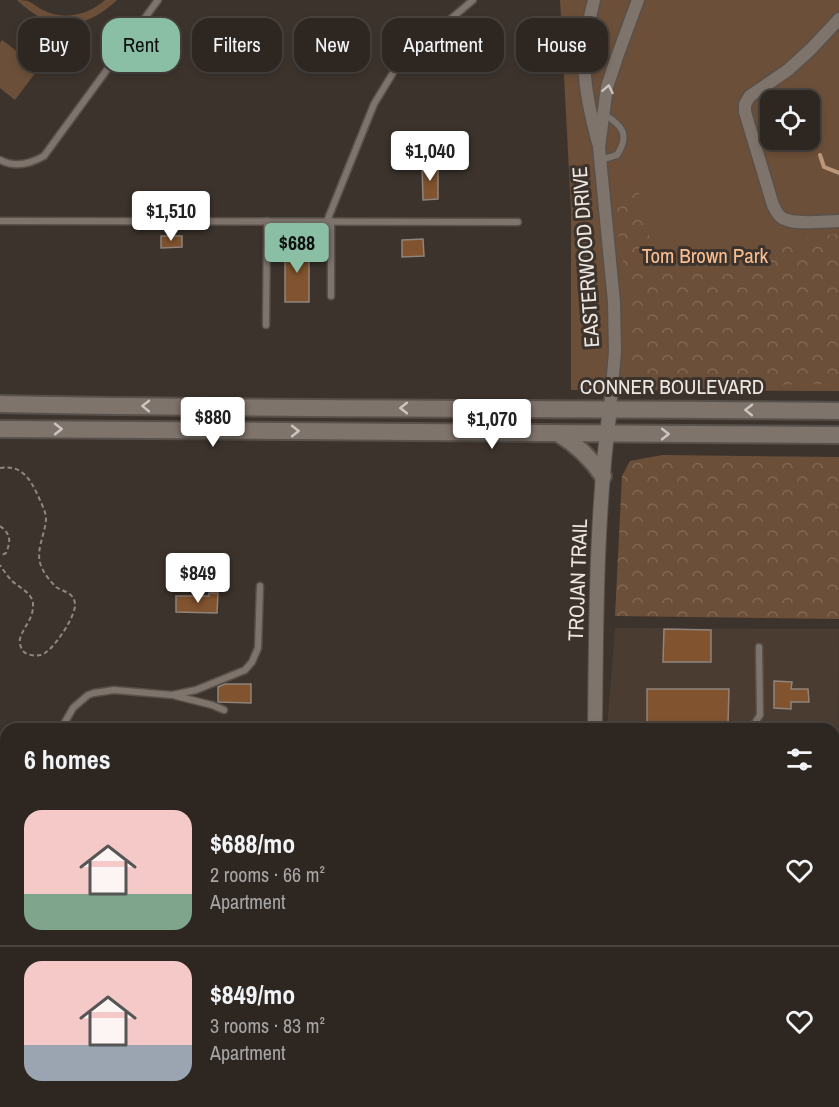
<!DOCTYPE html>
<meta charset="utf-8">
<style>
:root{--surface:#2d2621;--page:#39322e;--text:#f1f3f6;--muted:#a7a5a5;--line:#48433f;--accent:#8abfa5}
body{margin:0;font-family:"Archivo Narrow",sans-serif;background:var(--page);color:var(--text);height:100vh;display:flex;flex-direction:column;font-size:22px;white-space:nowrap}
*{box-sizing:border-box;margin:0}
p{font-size:20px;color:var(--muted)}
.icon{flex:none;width:33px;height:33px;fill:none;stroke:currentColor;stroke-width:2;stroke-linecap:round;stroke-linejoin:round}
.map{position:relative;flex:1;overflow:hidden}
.side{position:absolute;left:0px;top:723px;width:840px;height:384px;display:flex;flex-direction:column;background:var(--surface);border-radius:18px 18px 0 0;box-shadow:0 3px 9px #0003,0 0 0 2px var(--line)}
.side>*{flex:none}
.banner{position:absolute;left:18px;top:18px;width:804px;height:54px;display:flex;gap:12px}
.tools{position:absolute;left:760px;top:90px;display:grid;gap:12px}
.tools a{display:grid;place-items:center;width:60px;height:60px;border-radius:12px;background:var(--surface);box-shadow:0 3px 9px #0003,0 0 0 2px var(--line);font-size:30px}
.price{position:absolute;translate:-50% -51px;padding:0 14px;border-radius:6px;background:#fff;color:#222;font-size:20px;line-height:39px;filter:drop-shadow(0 2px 3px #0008)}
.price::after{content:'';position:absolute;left:50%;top:36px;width:18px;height:14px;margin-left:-9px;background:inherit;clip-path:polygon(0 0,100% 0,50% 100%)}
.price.on{background:var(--accent);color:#111}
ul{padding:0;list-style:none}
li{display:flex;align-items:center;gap:18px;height:150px;padding:0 24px}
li+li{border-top:2px solid var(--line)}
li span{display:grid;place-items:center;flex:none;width:168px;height:120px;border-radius:18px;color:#555}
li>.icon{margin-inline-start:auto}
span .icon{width:72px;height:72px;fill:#fffc;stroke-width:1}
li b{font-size:26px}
h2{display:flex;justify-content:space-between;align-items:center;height:72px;padding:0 24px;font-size:26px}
.pill{padding:0 21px;border-radius:18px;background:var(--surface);box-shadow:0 3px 9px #0003,0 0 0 2px var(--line);font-size:21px;line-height:54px}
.pill.on{background:var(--accent);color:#111}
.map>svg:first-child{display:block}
.built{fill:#4a3c31}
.green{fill:#6c4f38;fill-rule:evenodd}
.forest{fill:url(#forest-crowns)}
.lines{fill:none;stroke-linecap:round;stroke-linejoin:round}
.stream{stroke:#ba967a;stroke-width:4}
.building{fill:#81532e;stroke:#8f847c;stroke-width:1.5}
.service-casing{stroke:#58504a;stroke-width:9}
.minor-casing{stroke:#58504a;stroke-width:15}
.tertiary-casing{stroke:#58504a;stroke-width:16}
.secondary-casing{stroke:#58504a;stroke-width:20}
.path{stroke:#8f8882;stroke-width:2;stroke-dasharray:4.5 3;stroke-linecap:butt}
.service{stroke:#7e746c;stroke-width:6}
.minor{stroke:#7e746c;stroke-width:12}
.tertiary{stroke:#7e746c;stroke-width:14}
.secondary{stroke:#7e746c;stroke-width:16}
.oneway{stroke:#ccc4bf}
.labels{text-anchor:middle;stroke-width:6;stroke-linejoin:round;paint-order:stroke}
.park-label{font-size:21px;fill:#f8be92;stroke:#3c332c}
.street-label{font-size:21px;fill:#ede7e2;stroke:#3c332c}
</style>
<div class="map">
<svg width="839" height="1107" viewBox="0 0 839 1107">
<defs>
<pattern id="forest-crowns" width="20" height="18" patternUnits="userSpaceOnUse" patternTransform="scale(1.5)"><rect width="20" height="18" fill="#6c4f38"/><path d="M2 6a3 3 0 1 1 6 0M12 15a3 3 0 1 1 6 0" fill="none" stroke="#816854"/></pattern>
</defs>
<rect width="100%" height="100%" fill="#3c332c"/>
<!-- built -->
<g class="built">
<polygon points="615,628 839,629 838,1022 834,1022 834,729 607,729"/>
<polygon points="834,1035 839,1035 839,1107 649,1107 648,1101 834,1101"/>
</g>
<!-- green -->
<g class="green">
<path d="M17 0C33 0 31 4 43 10 64 21 88 15 105 0H117C83 32 50 32 17 0Z"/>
<path d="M560 0H839V391L571 390V209ZM771 100H810V140H771Z"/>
<polygon points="2,40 39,68 15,100 0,88 0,43"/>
</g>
<!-- forest -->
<g class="forest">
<polygon points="620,188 638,190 654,255 669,260 698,265 719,272 806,238 836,234 839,236 839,384 630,387 630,299 614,211"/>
<polygon points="662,455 839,457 839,619 615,616 622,476 630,461"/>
<polygon points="657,1101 719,1101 714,1107 658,1107"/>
</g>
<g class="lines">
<!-- stream -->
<g class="stream">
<polyline points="782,93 786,100"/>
<polyline points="810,132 815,144"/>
<polyline points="820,155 824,167 839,173"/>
</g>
</g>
<!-- building -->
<g class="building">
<polygon points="422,165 438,165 438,199 423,200"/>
<polygon points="161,236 182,236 182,247 161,248"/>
<polygon points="423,239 424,256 402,257 402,240"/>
<rect x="285" y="247" width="24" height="55"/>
<polygon points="209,593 218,593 217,613 176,612 176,596 209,596"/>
<polygon points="664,629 711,630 711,662 663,662"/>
<polygon points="774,681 792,682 791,689 808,689 809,702 791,702 791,709 774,708"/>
<polygon points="225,684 251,684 251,703 218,702 218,687"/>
<polygon points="647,689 729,689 728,723 647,722"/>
</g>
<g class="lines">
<defs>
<g id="service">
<path d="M0 160C15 168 30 164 44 156L158 0"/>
<path d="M600 160 617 155C630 135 623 126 604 114"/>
<polyline points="0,221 518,222"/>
<polyline points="327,221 374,104 399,63 473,0"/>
<polyline points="331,221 331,296"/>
<polyline points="266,325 267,221"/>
<polyline points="176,696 212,705 224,710"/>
<polyline points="61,729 73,708 88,695 94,693 114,690 172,695 196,690 245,670 252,662 258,648 260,586"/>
<polyline points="745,729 755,723 760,715 759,647"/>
<polyline points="0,778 6,778"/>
<polyline points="0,833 6,833"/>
<polyline points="0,873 6,876"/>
<polyline points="0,1079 6,1079"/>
</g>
<g id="minor">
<path d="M594 0C579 57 583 87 598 143"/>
<path d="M839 19 811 49 788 70 750 96 745 104V112L773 205C775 209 777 214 781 217 792 226 825 221 839 221"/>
<polyline points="610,408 615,352 614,302 599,147 607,87 617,57 638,0"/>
<polyline points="834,1030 839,1030"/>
</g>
<g id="tertiary">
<path d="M595 729C596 622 596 515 610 408"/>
<polyline points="631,1101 632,1107"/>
</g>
<g id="secondary">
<path d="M0 404C280 410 559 408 839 411"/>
<polyline points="0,429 839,435"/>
<path d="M559 434C577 445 591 458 603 476"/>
</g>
</defs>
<!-- service casing -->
<use href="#service" class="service-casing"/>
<!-- minor casing -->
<use href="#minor" class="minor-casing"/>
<!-- tertiary casing -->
<use href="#tertiary" class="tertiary-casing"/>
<!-- secondary casing -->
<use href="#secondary" class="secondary-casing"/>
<!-- path -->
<g class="path">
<path d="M0 468C22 464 31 480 39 498 42 505 46 512 46 519 45 536 34 552 42 568 45 575 51 582 56 587 63 592 74 592 75 604 76 616 55 647 45 653 40 657 29 656 24 652 21 649 19 643 20 639 23 627 33 620 33 606 34 593 19 588 11 580 7 575 3 570 0 565"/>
<path d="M0 526C11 534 11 541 6 553L0 556"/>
</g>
<!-- service -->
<use href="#service" class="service"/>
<!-- minor -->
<use href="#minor" class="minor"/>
<!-- tertiary -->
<use href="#tertiary" class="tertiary"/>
<!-- secondary -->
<use href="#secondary" class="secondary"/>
</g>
<!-- one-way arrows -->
<defs><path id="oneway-chevron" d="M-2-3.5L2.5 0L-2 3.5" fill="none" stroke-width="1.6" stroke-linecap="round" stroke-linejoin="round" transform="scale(1.5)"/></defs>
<g class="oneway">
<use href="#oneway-chevron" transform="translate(608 89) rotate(-79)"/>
<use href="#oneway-chevron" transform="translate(146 406) rotate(-179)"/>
<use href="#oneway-chevron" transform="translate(404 408) rotate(180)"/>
<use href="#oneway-chevron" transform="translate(749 410) rotate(-179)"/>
<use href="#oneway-chevron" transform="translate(58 429)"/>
<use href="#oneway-chevron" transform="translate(295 431)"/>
<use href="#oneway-chevron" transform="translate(665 434)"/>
</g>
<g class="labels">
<!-- park labels -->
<g class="park-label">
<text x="705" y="263">Tom Brown Park</text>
</g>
<!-- street labels -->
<g class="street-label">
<text transform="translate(586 257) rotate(-94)" y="7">EASTERWOOD DRIVE</text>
<text x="672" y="394">CONNER BOULEVARD</text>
<text transform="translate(578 580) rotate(-88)" y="7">TROJAN TRAIL</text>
</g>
</g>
</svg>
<div class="tools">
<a><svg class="icon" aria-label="locate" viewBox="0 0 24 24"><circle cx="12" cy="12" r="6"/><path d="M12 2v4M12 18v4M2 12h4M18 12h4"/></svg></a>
</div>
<b class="price" style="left:430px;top:182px">$1,040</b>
<b class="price" style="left:171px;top:242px">$1,510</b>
<b class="price on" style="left:297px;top:274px">$688</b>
<b class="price" style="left:213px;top:448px">$880</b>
<b class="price" style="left:492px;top:450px">$1,070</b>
<b class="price" style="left:198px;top:604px">$849</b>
<div class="banner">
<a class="pill">Buy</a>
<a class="pill on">Rent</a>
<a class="pill">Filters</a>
<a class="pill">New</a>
<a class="pill">Apartment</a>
<a class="pill">House</a>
</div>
<section class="side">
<h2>6 homes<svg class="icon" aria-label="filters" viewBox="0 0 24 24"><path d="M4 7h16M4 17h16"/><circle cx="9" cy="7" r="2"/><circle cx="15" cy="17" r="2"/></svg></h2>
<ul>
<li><span style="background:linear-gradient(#f6c9c9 70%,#7fa58c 0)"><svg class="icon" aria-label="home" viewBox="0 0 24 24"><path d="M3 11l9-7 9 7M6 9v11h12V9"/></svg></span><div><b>$688/mo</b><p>2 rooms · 66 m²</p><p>Apartment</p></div><svg class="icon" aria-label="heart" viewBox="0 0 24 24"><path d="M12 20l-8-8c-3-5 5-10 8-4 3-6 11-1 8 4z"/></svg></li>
<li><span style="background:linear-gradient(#f6c9c9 70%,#9aa5b1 0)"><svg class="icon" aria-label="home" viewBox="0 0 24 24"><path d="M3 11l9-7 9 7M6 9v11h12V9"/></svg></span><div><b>$849/mo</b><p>3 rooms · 83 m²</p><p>Apartment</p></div><svg class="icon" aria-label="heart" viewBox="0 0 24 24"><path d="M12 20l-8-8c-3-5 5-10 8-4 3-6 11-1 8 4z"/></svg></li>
</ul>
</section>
</div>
